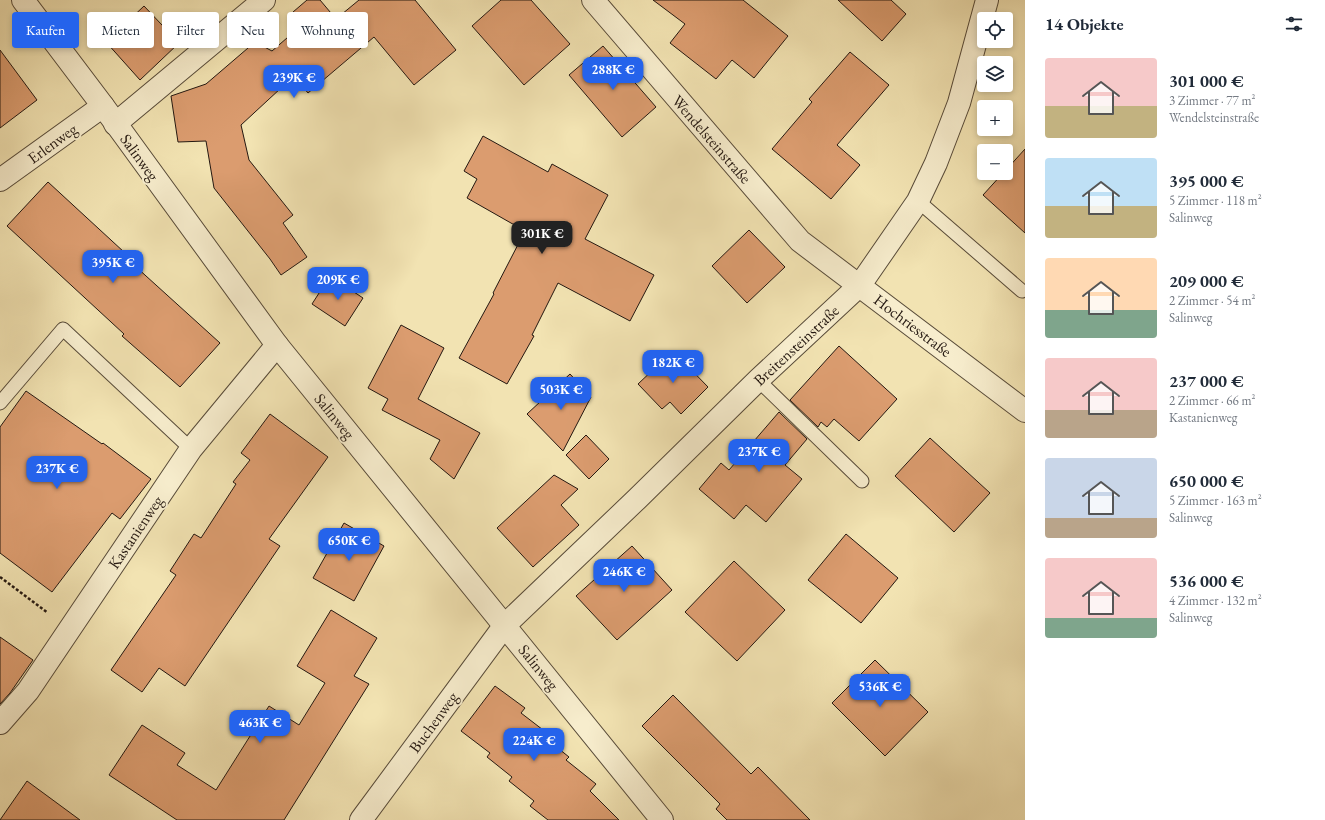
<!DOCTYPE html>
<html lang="de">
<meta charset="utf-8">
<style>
:root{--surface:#fff;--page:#f6f6f7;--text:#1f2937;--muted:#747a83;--accent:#2563eb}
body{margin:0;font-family:"EB Garamond",serif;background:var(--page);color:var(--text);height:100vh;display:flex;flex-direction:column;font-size:15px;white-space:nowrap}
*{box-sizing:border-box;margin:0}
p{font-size:13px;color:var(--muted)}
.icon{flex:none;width:22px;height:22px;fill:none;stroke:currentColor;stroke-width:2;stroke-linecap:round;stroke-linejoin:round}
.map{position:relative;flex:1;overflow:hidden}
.drawer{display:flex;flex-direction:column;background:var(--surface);width:300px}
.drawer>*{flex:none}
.hud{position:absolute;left:12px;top:12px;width:380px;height:36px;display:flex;gap:8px}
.fabs{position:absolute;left:977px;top:12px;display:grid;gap:8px}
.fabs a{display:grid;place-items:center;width:36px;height:36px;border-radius:4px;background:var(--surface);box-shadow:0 2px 6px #0003;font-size:20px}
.price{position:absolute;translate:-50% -34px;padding:0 9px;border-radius:8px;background:var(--accent);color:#fff;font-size:13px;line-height:26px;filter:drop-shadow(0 1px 2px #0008)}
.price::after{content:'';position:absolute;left:50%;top:24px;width:12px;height:9px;margin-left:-6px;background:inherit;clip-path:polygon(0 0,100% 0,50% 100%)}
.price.selected{background:#222;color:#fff}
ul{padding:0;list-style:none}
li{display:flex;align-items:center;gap:12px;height:100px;padding:0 20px}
li span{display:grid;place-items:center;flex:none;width:112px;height:80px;border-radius:4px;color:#555}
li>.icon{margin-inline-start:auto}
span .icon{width:48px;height:48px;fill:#fffc;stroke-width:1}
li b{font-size:17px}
h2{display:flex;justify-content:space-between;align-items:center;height:48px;padding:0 20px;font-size:17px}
.pill{padding:0 14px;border-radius:4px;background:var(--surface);box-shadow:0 2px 6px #0003;font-size:14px;line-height:36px}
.pill.selected{background:var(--accent);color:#fff}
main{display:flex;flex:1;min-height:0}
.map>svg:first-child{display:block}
.building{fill:#db9c6f;stroke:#241811}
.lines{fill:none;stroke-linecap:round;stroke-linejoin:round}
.service-casing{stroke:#584b39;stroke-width:15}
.minor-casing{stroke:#584b39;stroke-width:24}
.path{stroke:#241811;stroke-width:2.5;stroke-dasharray:3 2;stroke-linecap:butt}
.service{stroke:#f7edcd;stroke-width:13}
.minor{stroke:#f7edcd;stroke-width:22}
.labels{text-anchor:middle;stroke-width:4;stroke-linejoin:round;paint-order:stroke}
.street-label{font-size:16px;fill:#241811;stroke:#f7edcd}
</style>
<main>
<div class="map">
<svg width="1025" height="820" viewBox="0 0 1025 820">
<rect width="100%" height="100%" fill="#f2e3b2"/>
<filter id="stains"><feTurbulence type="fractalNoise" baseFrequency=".005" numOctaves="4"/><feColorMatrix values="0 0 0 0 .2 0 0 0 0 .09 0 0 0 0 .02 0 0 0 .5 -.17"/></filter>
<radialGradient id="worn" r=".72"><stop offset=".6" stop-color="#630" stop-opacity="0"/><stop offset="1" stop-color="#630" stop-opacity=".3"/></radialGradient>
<!-- building -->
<g class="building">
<polygon points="307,0 320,0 336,19 359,0 415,0 456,50 414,85 374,37 308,93 294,76 241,125 249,160 293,215 283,223 307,257 281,275 270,259 214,188 206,141 178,142 171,96 206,84 255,42 272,51 303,24 293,12"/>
<polygon points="501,0 531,0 570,44 524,85 472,26"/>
<polygon points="653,0 743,0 788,36 754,78 732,60 716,79 670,43 685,24"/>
<polygon points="838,0 891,0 906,14 882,41"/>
<polygon points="144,6 179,43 140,80 106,42"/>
<polygon points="603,46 656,107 622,137 569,75"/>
<polygon points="0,50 37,100 0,128"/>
<polygon points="850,52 889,85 837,145 860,165 831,199 772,149 812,102 809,99"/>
<polygon points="483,136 548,172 552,164 608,195 585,239 654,275 630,321 558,283 532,335 534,336 507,384 459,358 494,294 493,293 525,231 467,198 477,179 464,171"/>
<polygon points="1025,149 1025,233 983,195 1003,173 1006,173 1006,170"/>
<polygon points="48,182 137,264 135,266 220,343 180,387 122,336 124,334 7,226"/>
<polygon points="749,230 785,267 747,303 712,266"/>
<polygon points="330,276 363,298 345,326 312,304"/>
<polygon points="401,325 444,348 418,399 480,433 454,479 430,459 440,440 382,410 388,399 368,388"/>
<polygon points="839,346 897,399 859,441 834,419 827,427 821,422 818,427 790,400"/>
<polygon points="673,351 708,387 681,414 670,402 662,409 638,384"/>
<polygon points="570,374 591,397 563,451 527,414"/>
<polygon points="26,391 102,444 103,443 151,479 120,519 112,513 52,592 0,553 0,427"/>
<polygon points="779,412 807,439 785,465 802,479 766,522 746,505 734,519 699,489 721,463 729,470"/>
<polygon points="270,414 328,457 269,539 280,546 185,686 159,668 142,692 111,670 176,575 170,571 194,534 201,538 236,484 233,482 250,460 241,453"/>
<polygon points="586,435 609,459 589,479 566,455"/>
<polygon points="930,438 990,493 954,532 895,476"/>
<polygon points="554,475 578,489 561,505 579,525 533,567 497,528"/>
<polygon points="344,523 384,546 354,601 313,578"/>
<polygon points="846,534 898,578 861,623 808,580"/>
<polygon points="632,546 672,590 617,640 576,596"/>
<polygon points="734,561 785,610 737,661 685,612"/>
<polygon points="331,610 377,638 354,676 369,684 284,820 177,820 109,775 142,725 185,753 177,765 216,790 269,706 299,725 325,683 297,666"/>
<polygon points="0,637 33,660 10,693 0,704"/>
<polygon points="875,660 928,712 885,756 832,703"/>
<polygon points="495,686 525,708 521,713 547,733 544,737 569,757 566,760 596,784 590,791 619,820 548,820 530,806 534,801 509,781 512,777 487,757 490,753 461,731"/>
<polygon points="673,695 751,774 758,767 810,820 727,820 716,809 720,804 642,726"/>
<polygon points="27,781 80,820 0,820"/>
</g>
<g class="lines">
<defs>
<g id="service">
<polyline points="918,201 1022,291"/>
<polyline points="758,380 862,481"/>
<polyline points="0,403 63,329 191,449"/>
</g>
<g id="minor">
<polyline points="23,0 103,106 277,345 662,820"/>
<polyline points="593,0 800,241 1025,411"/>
<polyline points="115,124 264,0"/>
<polyline points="0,180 103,106"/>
<polyline points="0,723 28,691 191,449 277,345"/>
<polyline points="361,820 505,625 637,499 758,380 860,285 918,201 936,163 959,103 987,0"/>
</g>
</defs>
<!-- service casing -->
<use href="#service" class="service-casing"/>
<!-- minor casing -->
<use href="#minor" class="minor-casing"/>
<!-- path -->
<polyline class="path" points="0,577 48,613"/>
<!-- service -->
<use href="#service" class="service"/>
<!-- minor -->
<use href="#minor" class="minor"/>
</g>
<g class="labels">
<!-- street labels -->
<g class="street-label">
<text transform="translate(712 139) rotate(49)" y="6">Wendelsteinstraße</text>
<text transform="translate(52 143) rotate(-36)" y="6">Erlenweg</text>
<text transform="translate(140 157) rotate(54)" y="6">Salinweg</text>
<text transform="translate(913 325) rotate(37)" y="6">Hochriesstraße</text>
<text transform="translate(796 345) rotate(-43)" y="6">Breitensteinstraße</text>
<text transform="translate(335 416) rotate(51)" y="6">Salinweg</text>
<text transform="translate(135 532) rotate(-56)" y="6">Kastanienweg</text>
<text transform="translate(539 667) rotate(51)" y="6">Salinweg</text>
<text transform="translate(433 722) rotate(-54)" y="6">Buchenweg</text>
</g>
</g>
<rect width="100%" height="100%" filter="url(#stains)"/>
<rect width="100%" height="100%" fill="url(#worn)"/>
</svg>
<div class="fabs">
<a><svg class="icon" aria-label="locate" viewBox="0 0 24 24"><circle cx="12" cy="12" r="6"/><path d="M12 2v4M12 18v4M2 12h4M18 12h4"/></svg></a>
<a><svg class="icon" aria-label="layers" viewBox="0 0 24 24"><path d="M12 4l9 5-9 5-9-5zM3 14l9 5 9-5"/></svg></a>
<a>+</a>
<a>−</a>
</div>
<b class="price" style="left:613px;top:91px">288K €</b>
<b class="price" style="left:294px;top:99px">239K €</b>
<b class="price selected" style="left:542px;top:255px">301K €</b>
<b class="price" style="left:113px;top:284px">395K €</b>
<b class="price" style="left:338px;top:301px">209K €</b>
<b class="price" style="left:673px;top:384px">182K €</b>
<b class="price" style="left:561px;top:411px">503K €</b>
<b class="price" style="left:759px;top:473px">237K €</b>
<b class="price" style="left:57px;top:490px">237K €</b>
<b class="price" style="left:349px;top:562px">650K €</b>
<b class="price" style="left:624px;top:593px">246K €</b>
<b class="price" style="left:880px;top:708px">536K €</b>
<b class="price" style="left:260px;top:744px">463K €</b>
<b class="price" style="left:534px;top:762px">224K €</b>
<div class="hud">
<a class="pill selected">Kaufen</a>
<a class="pill">Mieten</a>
<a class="pill">Filter</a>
<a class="pill">Neu</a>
<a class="pill">Wohnung</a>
</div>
</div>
<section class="drawer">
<h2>14 Objekte<svg class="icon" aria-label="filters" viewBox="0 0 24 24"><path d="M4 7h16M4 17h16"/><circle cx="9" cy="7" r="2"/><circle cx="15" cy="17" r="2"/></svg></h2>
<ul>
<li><span style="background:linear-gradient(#f6c9c9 60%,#c2b280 0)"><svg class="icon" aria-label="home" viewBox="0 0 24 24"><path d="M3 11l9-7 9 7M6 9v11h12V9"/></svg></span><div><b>301 000 €</b><p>3 Zimmer · 77 m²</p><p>Wendelsteinstraße</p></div></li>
<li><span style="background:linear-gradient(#bfe0f5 60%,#c2b280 0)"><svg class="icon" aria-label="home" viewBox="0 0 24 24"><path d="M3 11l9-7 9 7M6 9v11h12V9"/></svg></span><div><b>395 000 €</b><p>5 Zimmer · 118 m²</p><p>Salinweg</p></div></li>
<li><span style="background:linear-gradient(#ffd9b3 65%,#7fa58c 0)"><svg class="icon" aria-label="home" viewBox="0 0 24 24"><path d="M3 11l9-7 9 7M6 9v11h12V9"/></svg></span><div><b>209 000 €</b><p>2 Zimmer · 54 m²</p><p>Salinweg</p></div></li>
<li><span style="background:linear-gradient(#f6c9c9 65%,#b9a48a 0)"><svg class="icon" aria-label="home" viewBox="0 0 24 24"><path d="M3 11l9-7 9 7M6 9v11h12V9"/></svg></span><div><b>237 000 €</b><p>2 Zimmer · 66 m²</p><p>Kastanienweg</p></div></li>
<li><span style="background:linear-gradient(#c9d6e8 75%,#b9a48a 0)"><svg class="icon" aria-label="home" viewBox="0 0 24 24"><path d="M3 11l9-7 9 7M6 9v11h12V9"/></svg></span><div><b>650 000 €</b><p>5 Zimmer · 163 m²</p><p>Salinweg</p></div></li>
<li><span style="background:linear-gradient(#f6c9c9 75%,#7fa58c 0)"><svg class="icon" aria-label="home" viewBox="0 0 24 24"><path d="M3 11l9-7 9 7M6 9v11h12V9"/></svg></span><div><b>536 000 €</b><p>4 Zimmer · 132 m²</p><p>Salinweg</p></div></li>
</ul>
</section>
</main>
